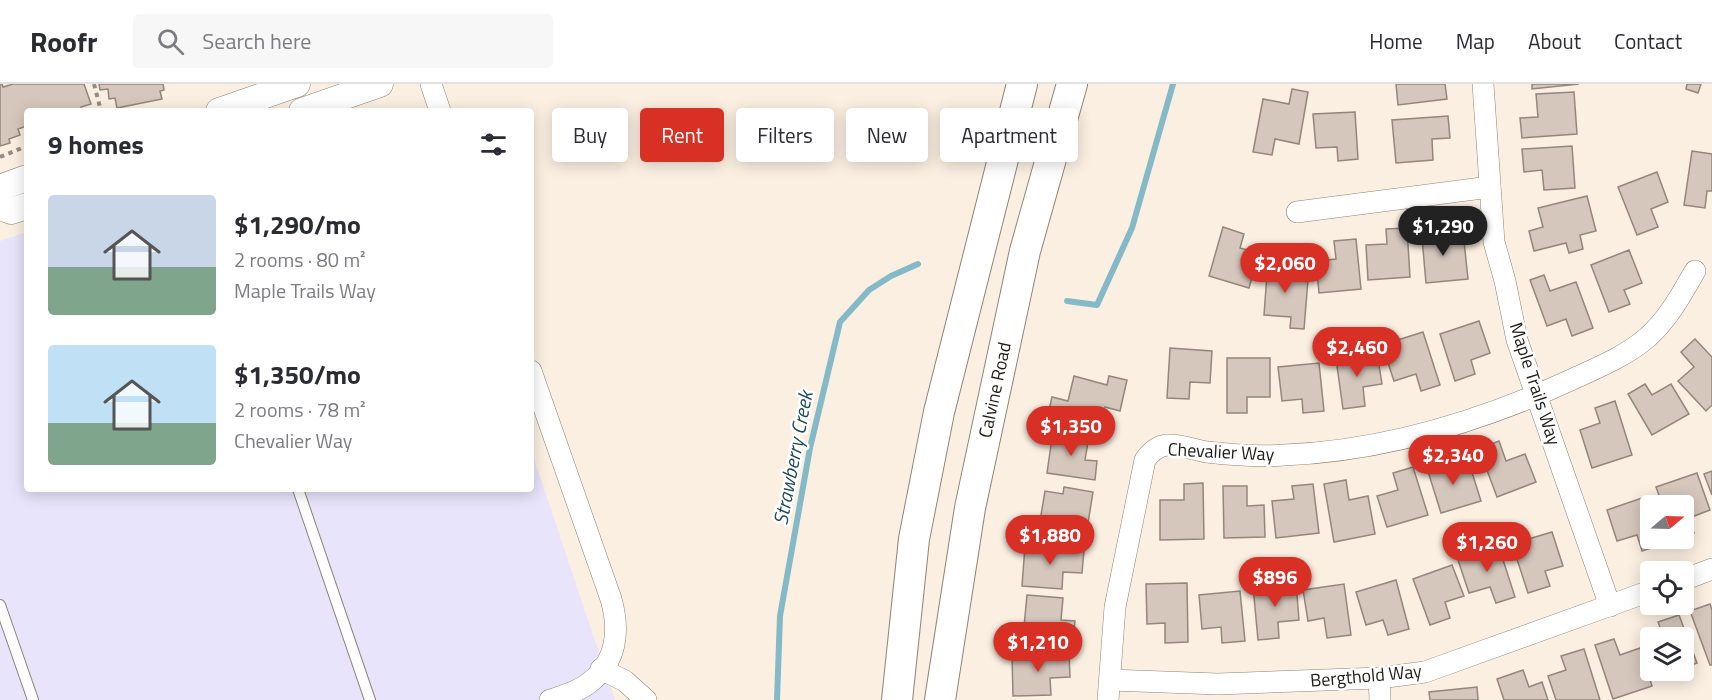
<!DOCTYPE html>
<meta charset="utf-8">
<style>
:root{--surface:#fff;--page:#f7f7f7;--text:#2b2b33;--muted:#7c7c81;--line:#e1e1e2;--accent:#d93025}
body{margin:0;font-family:"Titillium Web",sans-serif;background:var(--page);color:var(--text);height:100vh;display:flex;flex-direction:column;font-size:22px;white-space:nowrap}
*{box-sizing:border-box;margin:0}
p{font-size:20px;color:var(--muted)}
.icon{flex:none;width:33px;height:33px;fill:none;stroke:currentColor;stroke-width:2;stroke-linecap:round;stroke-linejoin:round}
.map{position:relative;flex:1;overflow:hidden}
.sheet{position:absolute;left:24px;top:24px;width:510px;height:384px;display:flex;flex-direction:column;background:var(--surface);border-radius:6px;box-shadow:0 3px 15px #0003}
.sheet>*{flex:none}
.banner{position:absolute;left:552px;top:24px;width:570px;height:54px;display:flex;gap:12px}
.needle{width:39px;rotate:71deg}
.controls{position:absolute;left:1640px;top:411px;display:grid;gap:12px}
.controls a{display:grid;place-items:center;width:54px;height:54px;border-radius:6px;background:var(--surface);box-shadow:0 3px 15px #0003;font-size:30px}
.price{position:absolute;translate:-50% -51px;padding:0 14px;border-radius:21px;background:var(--accent);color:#fff;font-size:20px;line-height:39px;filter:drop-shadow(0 2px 3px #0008)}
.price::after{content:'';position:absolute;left:50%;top:36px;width:18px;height:14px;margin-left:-9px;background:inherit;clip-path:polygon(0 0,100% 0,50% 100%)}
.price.current{background:#222;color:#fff}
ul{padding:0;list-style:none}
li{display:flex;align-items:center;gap:18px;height:150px;padding:0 24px}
li span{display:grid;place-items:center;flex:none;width:168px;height:120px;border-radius:6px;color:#555}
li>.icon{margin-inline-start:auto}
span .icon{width:72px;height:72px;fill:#fffc;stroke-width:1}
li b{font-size:26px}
h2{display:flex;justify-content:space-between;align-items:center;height:72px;padding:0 24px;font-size:26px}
.tag{padding:0 21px;border-radius:6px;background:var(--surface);box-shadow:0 3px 15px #0003;font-size:21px;line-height:54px}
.tag.current{background:var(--accent);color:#fff}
header{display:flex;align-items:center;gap:36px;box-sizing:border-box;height:84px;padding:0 30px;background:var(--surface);border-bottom:2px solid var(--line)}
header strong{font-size:28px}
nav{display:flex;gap:33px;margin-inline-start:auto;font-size:21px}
.search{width:420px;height:54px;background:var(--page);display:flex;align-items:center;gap:15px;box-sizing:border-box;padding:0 21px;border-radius:6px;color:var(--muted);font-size:22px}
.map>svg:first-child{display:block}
.education{fill:#e7e4fb}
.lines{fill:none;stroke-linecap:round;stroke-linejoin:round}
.stream{stroke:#84b9c7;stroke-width:6}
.building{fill:#d6c7bc;stroke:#93867b;stroke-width:1.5}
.service-casing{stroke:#8e8377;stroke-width:12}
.minor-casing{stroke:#8e8377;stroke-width:22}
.tertiary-casing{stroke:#8e8377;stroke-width:27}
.secondary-casing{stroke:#8e8377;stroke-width:32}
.path{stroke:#948c82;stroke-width:4;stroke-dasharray:4.5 4.5;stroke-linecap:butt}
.service{stroke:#fff;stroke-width:10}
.minor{stroke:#fff;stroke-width:21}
.tertiary{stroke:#fff;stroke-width:26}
.secondary{stroke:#fff;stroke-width:30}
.labels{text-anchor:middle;stroke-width:5;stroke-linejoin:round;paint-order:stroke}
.street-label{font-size:18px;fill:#1e1a15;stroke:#fff}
.water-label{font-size:20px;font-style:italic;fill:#1b4a55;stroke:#fff}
</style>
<header>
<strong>Roofr</strong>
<div class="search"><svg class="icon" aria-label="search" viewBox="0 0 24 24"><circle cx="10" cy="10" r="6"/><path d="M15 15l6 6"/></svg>Search here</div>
<nav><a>Home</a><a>Map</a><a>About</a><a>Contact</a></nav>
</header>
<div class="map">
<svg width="1712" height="616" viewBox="0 0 1712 616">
<rect width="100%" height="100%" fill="#fbefe1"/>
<!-- education -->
<polygon class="education" points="27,148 27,405 531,405 531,366 615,616 0,616 0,157"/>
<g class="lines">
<!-- stream -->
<g class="stream">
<polyline points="1067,217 1097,221 1132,144 1173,0"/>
<polyline points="777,616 780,532 810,364 840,238 869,206 891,192 918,180"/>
</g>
</g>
<!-- building -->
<g class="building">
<polygon points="0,0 2,0 3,3 13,0 84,0 91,20 81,23 82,27 27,27 27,42 18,45 20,51 9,55 10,59 0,62"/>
<polygon points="99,0 163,0 164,6 160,7 162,15 117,24 115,14 109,15 108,5 100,6"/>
<polygon points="1396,0 1445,0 1447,15 1398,21"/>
<polygon points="1532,0 1579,0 1532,5"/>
<polygon points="1687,0 1701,0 1698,9 1686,5"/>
<polygon points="1292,5 1308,8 1299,60 1275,55 1272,71 1253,68 1263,15 1289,20"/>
<polygon points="1574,8 1577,50 1522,54 1520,34 1538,33 1536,10"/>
<polygon points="1355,28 1358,75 1338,77 1337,63 1316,64 1313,30"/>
<polygon points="1448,32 1450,54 1432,55 1433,76 1396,79 1392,36"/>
<polygon points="1572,62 1575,104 1544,106 1542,86 1524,88 1522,65"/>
<polygon points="1692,67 1712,70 1712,107 1707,107 1705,124 1684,121"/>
<polygon points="1657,88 1668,118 1651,125 1658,143 1637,151 1618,103"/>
<polygon points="1587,112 1596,147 1580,151 1583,165 1569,169 1566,159 1534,167 1529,147 1543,143 1538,124"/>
<polygon points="1442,141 1444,159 1464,157 1468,195 1426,199 1421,143"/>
<polygon points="1223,143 1244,150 1240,164 1259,169 1249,204 1209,192"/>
<polygon points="1407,144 1410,193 1368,196 1366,161 1387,160 1386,145"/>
<polygon points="1356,155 1361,205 1319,209 1316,177 1336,175 1334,157"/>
<polygon points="1629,166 1642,199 1624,206 1630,220 1609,228 1591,181"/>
<polygon points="1268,176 1290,177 1289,195 1308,196 1304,245 1290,244 1291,233 1264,231"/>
<polygon points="1544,191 1550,207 1576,198 1593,244 1572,252 1566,235 1547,242 1530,196"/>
<polygon points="1479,237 1490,269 1471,276 1475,290 1455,297 1440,250"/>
<polygon points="1423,248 1440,301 1421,307 1416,290 1394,297 1382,261"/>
<polygon points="1695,255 1712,273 1712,321 1706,327 1678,297 1694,283 1681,268"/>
<polygon points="1170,264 1212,267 1210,299 1190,298 1189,315 1167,314"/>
<polygon points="1377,269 1382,300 1363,303 1365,322 1343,325 1336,275"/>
<polygon points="1227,274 1270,274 1270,313 1247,313 1247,329 1227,329"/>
<polygon points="1319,279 1324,327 1303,329 1302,315 1282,317 1278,283"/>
<polygon points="1074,292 1107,301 1109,292 1127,296 1120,327 1105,323 1100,343 1048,330 1052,313 1068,317"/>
<polygon points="1645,300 1652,311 1671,300 1689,330 1652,351 1628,310"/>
<polygon points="1615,317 1632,371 1592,384 1580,346 1600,339 1595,324"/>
<polygon points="1053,347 1089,352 1085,376 1097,377 1095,396 1047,389"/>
<polygon points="1499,357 1506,377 1525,370 1536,398 1497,413 1479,365"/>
<polygon points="1447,375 1451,388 1470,382 1481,417 1441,429 1426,381"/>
<polygon points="1413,383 1428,431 1387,443 1377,412 1398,406 1393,389"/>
<polygon points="1712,387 1712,411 1704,390"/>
<polygon points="1697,389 1710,426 1689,434 1694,449 1683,453 1683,422 1663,422 1656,403"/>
<polygon points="1346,396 1349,416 1368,412 1375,450 1334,458 1324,400"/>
<polygon points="1203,399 1204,455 1160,456 1160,416 1184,416 1184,400"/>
<polygon points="1313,400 1319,449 1276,454 1272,417 1294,415 1292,402"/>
<polygon points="1223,402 1247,402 1247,422 1264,421 1265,453 1224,454"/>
<polygon points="1064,403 1093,408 1088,439 1072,436 1070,454 1038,449 1045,407 1063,410"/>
<polygon points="1648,412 1651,422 1650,454 1661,454 1663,460 1642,467 1637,451 1617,457 1607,426"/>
<polygon points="1552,448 1563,482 1545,487 1550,502 1528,509 1512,460"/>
<polygon points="1498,460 1515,513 1496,519 1490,503 1469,509 1457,473"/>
<polygon points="1025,462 1084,466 1082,489 1063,488 1062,505 1022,502"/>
<polygon points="1452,481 1464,512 1445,518 1450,534 1430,541 1413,495"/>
<polygon points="1396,496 1409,545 1388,551 1383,536 1366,541 1356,508"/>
<polygon points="1296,498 1299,536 1278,538 1279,554 1258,556 1253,502"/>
<polygon points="1187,499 1188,558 1165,559 1165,539 1147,540 1146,500"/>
<polygon points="1344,500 1351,551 1327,554 1324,534 1308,537 1303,506"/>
<polygon points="1240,507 1245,557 1222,559 1221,543 1202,545 1199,511"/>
<polygon points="1027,511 1063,514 1061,536 1075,537 1073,558 1023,553"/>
<polygon points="1710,520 1712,526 1712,581 1710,581 1690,527"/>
<polygon points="1679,531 1697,579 1683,584 1683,554 1664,554 1658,538"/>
<polygon points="1614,555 1620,571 1640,564 1652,602 1613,615 1595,561"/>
<polygon points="1584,565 1600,616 1556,616 1548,592 1566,586 1561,572"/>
<polygon points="1069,570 1070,593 1050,594 1051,611 1013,612 1012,572"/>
<polygon points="1523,586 1529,603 1542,598 1548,616 1504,616 1497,595"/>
<polygon points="1655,586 1676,586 1657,593"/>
<polygon points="1477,603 1478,616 1430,616 1429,608"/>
</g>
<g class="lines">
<defs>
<g id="service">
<polyline points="298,405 370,616"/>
<polyline points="0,521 33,616"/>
</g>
<g id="minor">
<polyline points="431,0 440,27"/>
<polyline points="1483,0 1494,158 1505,197 1517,256 1610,522"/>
<polyline points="1297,128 1490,103"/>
<path d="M531 287 611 515C620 547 617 578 589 599 578 608 563 612 550 616"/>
<polyline points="1683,496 1712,485"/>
<polyline points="601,585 625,597 646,616"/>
<polyline points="1379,594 1380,616"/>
<polyline points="1110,596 1218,600 1379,594 1425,588 1650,507"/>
<path d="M1108 616 1115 523 1145 376C1150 369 1157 362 1167 361 1179 360 1195 366 1207 368 1233 371 1259 373 1284 371 1385 367 1482 337 1573 295 1599 283 1626 272 1648 253 1669 234 1681 211 1695 187"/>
</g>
<g id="tertiary">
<polyline points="219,27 297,0"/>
<polyline points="302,27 380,0"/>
<polyline points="0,107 2,103 27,94"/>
<polyline points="0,123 11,127 27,122"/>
</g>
<g id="secondary">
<polyline points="897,616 914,455 939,328 1022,0"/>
<polyline points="940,616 970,424 1025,167 1072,0"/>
</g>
</defs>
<!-- service casing -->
<use href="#service" class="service-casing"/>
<!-- minor casing -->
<use href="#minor" class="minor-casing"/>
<!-- tertiary casing -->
<use href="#tertiary" class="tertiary-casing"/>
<!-- secondary casing -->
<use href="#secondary" class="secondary-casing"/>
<!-- path -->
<g class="path">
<polyline points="94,0 101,27"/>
<polyline points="0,73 27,62"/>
</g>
<!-- service -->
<use href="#service" class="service"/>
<!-- minor -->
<use href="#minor" class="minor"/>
<!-- tertiary -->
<use href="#tertiary" class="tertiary"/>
<!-- secondary -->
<use href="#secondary" class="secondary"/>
</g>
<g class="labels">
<!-- street labels -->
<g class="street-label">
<text transform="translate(1535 300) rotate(72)" y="6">Maple Trails Way</text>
<text transform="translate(995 306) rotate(-78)" y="6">Calvine Road</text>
<text transform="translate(1221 368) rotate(3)" y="6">Chevalier Way</text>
<text transform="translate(1366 592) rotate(-5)" y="6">Bergthold Way</text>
</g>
<!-- water labels -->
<g class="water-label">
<text transform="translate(793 374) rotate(-79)" y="7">Strawberry Creek</text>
</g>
</g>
</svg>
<div class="controls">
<a><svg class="needle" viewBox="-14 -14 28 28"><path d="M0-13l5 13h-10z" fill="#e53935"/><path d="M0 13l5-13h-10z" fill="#7c7c81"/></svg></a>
<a><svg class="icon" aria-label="locate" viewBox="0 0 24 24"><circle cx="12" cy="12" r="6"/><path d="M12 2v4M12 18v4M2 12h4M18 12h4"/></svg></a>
<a><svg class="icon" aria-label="layers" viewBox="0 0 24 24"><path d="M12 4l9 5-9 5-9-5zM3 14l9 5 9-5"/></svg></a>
</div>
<b class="price current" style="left:1443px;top:173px">$1,290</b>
<b class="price" style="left:1285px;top:210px">$2,060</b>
<b class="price" style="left:1357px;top:294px">$2,460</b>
<b class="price" style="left:1071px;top:373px">$1,350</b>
<b class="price" style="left:1453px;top:402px">$2,340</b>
<b class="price" style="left:1050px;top:482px">$1,880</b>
<b class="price" style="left:1487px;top:489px">$1,260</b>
<b class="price" style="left:1275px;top:524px">$896</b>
<b class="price" style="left:1038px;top:589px">$1,210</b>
<div class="banner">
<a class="tag">Buy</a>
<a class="tag current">Rent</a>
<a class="tag">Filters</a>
<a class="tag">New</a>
<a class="tag">Apartment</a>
</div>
<section class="sheet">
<h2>9 homes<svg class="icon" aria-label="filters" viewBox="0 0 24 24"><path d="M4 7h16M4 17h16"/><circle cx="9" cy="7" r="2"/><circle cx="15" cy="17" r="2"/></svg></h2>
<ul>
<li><span style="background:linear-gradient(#c9d6e8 60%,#7fa58c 0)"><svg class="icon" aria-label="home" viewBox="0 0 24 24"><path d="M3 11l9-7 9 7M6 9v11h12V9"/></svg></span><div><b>$1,290/mo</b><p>2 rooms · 80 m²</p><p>Maple Trails Way</p></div></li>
<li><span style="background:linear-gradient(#bfe0f5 65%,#7fa58c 0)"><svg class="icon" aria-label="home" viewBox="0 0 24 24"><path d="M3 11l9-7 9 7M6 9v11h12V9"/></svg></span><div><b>$1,350/mo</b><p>2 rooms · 78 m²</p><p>Chevalier Way</p></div></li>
</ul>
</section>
</div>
